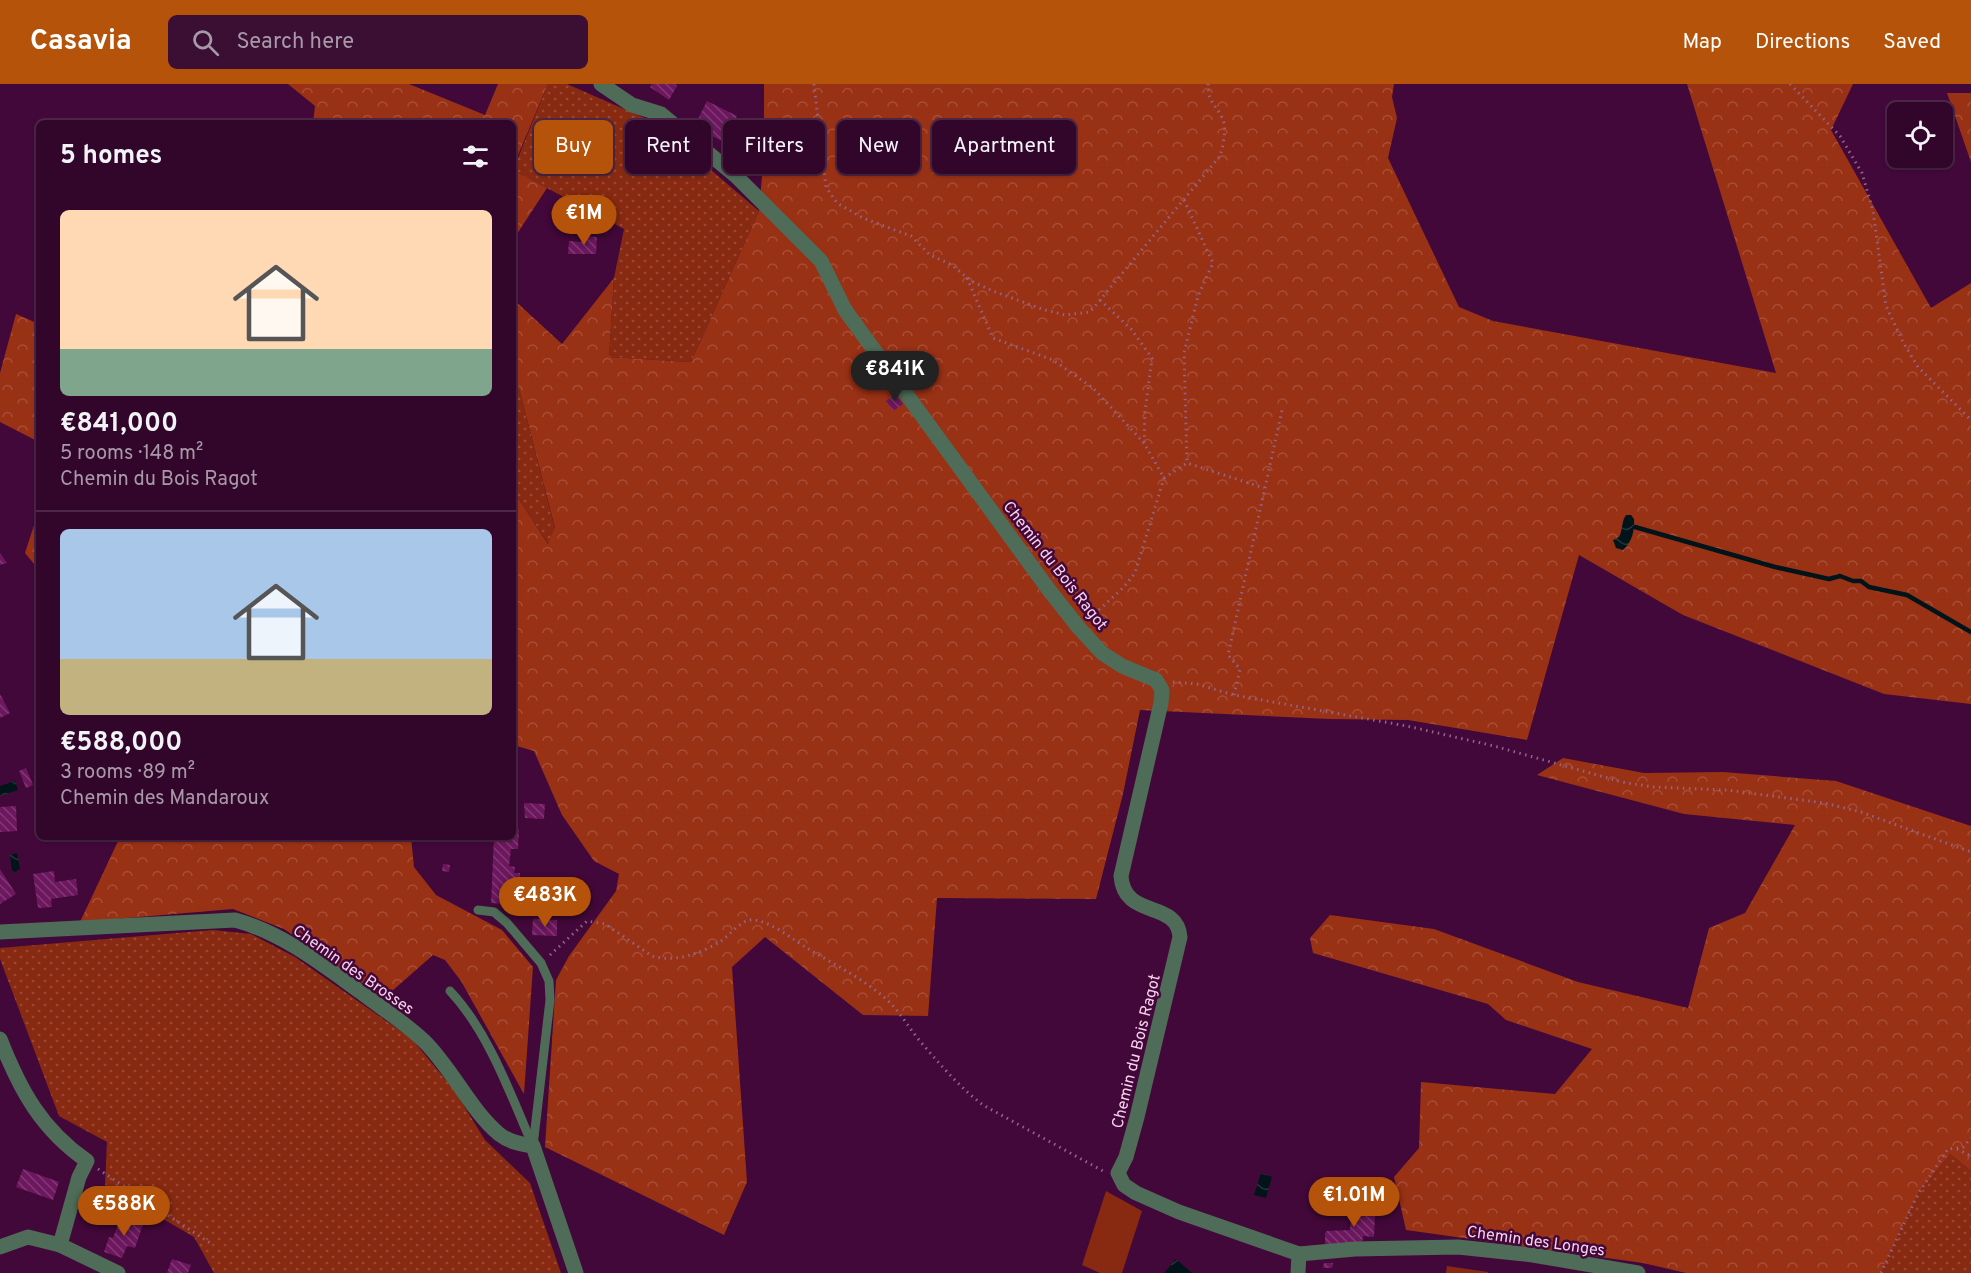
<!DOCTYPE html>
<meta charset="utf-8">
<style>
:root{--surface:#32062b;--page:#3a0f33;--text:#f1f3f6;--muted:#a899a9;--line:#4d2747;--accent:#b45309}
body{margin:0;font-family:Overpass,sans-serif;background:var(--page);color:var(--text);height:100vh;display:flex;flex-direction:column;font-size:22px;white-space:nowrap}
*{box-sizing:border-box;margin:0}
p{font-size:20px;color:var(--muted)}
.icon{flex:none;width:33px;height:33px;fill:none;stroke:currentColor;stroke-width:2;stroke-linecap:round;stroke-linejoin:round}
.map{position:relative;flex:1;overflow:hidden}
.side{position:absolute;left:36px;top:36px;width:480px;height:720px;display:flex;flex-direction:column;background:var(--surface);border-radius:9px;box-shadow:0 2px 4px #0004,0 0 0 2px var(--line)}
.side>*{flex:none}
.guide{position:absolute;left:534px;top:36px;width:570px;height:54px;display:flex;gap:12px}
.buttons{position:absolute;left:1887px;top:18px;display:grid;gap:12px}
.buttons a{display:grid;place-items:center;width:66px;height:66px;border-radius:9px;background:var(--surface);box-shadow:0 2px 4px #0004,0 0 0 2px var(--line);font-size:30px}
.price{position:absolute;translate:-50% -51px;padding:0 14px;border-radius:21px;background:var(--accent);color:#fff;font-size:20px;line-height:39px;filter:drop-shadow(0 2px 3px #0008)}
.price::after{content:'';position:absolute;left:50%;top:36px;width:18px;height:14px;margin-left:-9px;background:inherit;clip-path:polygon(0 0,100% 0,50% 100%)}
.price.active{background:#222;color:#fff}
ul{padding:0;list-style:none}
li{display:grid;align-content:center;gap:12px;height:318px;padding:0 24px}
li+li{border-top:2px solid var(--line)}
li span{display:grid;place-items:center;height:186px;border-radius:9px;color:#555}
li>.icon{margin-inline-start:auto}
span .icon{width:108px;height:108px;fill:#fffc;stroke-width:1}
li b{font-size:26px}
h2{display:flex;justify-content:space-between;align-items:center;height:72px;padding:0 24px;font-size:26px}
.tag{padding:0 21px;border-radius:9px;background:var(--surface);box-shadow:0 2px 4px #0004,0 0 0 2px var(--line);font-size:21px;line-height:54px}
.tag.active{background:var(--accent);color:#fff}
header{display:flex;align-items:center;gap:36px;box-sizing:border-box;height:84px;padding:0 30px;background:var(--accent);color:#fff}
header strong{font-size:28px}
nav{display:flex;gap:33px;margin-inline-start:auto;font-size:21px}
.search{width:420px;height:54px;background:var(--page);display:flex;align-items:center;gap:15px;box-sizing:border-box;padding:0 21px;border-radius:9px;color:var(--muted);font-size:22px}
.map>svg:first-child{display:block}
.grass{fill:url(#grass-dots)}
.forest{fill:url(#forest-crowns)}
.pitch{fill:#882a11}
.water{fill:url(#water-waves)}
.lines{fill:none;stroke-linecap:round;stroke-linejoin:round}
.stream{stroke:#011419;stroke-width:4.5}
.building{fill:url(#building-back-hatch)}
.path{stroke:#93638a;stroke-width:3;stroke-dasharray:1.5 4.5;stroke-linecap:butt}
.lane{stroke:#4e6c58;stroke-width:9}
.street{stroke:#4e6c58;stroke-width:15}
.labels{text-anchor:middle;stroke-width:5;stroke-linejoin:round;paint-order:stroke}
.street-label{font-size:16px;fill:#f6d2ed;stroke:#420839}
</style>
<header>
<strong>Casavia</strong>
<div class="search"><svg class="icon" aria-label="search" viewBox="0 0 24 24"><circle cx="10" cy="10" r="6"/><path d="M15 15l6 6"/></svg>Search here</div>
<nav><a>Map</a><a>Directions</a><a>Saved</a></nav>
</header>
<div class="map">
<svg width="1971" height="1189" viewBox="0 0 1971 1189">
<defs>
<pattern id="grass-dots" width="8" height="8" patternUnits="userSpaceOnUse" patternTransform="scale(1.5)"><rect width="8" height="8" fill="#882a11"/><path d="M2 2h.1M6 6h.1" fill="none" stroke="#994834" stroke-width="1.8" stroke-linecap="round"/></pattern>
<pattern id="forest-crowns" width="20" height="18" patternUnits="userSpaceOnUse" patternTransform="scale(1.5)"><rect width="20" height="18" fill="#993115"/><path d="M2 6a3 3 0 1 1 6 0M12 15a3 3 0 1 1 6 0" fill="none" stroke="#a84e37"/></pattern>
<pattern id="water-waves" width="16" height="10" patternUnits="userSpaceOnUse" patternTransform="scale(1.5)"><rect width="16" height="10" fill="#011419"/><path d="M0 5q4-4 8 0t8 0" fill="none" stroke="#27353b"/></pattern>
<pattern id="building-back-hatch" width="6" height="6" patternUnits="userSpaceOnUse" patternTransform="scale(1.5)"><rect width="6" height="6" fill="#6d175f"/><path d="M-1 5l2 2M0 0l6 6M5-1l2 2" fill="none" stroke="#823876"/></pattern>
</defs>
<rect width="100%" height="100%" fill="#420839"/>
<!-- grass -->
<g class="grass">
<polygon points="548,0 567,0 656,39 759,127 691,278 609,273 614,194 624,145 513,86"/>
<polygon points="513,281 555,445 549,461 513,406"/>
<polygon points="213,846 251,850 295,873 412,955 454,1006 485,1056 530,1099 561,1189 214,1189 194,1153 105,1101 107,1058 59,1032 0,875 0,864"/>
<polygon points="1950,1070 1971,1087 1971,1189 1881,1189 1918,1110"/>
</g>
<!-- forest -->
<g class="forest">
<polygon points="288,0 409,0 485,31 498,0 548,0 513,83 513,39 313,39 315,22"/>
<polygon points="764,0 1394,0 1392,13 1397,34 1388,74 1459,223 1493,237 1776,289 1687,0 1853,0 1831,46 1931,224 1971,199 1971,620 1884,610 1683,531 1579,471 1527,656 1408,636 1329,635 1140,626 1123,710 1096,815 937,814 928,932 863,931 765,853 732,883 747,1098 724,1151 545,1063 556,896 569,872 616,807 619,790 594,777 562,731 534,667 513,661 513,406 548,460 555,444 513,281 513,215 562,260 614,194 609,273 691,278 759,127 764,69"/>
<polygon points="1947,9 1971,9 1971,78"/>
<polygon points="513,86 547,104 513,156"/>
<polygon points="16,230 39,240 39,358 0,338 0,289"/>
<polygon points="39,426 39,486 25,469"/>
<polygon points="1563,674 1644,689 1723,688 1836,697 1971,742 1971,1087 1950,1070 1918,1110 1881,1189 1686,1189 1643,1179 1406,1146 1394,1093 1419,1064 1421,998 1555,1010 1592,965 1506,936 1488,920 1313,869 1310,854 1330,831 1434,845 1578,898 1688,924 1709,844 1745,829 1795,741 1684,730 1537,691"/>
<polygon points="120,753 411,753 414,783 436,811 502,846 533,883 524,1010 461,897 445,876 433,871 384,914 284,845 233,825 80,838"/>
</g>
<!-- pitch -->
<g class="pitch">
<polygon points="1106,1107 1142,1127 1122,1189 1100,1189 1082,1181"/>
<polygon points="1447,1182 1488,1188 1488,1189 1446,1189"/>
</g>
<!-- water -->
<g class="water">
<path d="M1626 431H1631L1634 435C1635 445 1632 459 1623 466L1616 464 1613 456 1619 453C1623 446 1621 438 1626 431Z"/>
<polygon points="15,697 18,706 0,712 0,702"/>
<polygon points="17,769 20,785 15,788 12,787 10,771"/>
<polygon points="1261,1089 1272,1093 1266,1114 1254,1111"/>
<polygon points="96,1112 107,1116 101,1134 89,1130"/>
<polygon points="1176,1175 1192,1189 1164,1189"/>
</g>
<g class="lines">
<!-- stream -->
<polyline class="stream" points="1635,443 1775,483 1829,495 1840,492 1853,497 1861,497 1869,503 1907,511 1971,548"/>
</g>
<!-- building -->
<g class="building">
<polygon points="652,0 675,0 677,2 669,16 650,3"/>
<polygon points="707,17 737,32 724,58 694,43"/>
<polygon points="558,117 583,131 581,134 575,137 565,136 551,129"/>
<polygon points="582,152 597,153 596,170 568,170 569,157 581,158"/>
<polygon points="896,310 903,320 893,327 886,317"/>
<polygon points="0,469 7,479 0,481"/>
<polygon points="0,610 10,629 0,634"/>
<polygon points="26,684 33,701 26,704 19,687"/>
<polygon points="524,719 545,720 544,735 525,734"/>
<polygon points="16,722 17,747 0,748 0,723"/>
<polygon points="513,744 519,745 518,765 511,765 509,782 515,783 514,789 520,789 520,802 529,802 527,822 491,819 494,753 513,753"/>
<polygon points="443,780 450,781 449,788 442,787"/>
<polygon points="0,785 16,810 0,820"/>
<polygon points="54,787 55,798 76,795 78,811 51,815 52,823 38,824 33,790"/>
<polygon points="533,835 557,836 557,852 532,851"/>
<polygon points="23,1085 59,1098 53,1116 16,1103"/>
<polygon points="1352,1117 1364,1118 1364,1129 1375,1130 1374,1153 1363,1152 1362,1160 1325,1161 1325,1149 1327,1147 1350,1146"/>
<polygon points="122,1131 143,1140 135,1164 127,1162 122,1174 104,1168 109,1153 113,1154"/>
<polygon points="172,1175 191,1181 188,1189 167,1189"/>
<polygon points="1324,1179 1333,1179 1332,1184 1323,1184"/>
</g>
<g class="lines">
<!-- path -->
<g class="path">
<path d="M814 0 826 103 837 119 863 134 911 152 930 171 952 181 971 197 993 207 1042 225 1065 231 1090 228 1220 72C1223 62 1226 49 1224 39 1219 22 1208 22 1208 0"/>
<polyline points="1790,0 1840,52 1862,89 1873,127 1886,222 1904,260 1918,283 1971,336"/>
<polyline points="1184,116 1213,179 1198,212 1184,269 1187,379"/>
<polyline points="967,194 993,254 1053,276 1093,304 1144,359"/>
<polyline points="1100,216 1131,245 1152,274 1145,328 1144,359 1164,394 1187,379 1264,404"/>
<polyline points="1090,534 1124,503 1135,489 1164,394"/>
<polyline points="1173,598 1197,600 1234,611 1407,642 1494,662 1622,698 1653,703 1727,706 1824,719 1861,728 1971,768"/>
<polyline points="1234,611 1240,585 1228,571 1283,322"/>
<path d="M550 871 587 837 605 840 652 872C675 879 702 869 721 857 730 851 743 833 755 836 773 839 792 855 807 864 836 882 871 898 894 923 903 933 910 945 919 956 938 978 959 1003 983 1021L1103 1087"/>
<polyline points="1957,1065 1971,1072"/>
<polyline points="98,1085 210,1159"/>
<polyline points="1881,1189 1918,1110 1948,1065 1963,1063 1971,1054"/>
</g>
<!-- lane -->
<g class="lane">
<polyline points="478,826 494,828 507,839 541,879 549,897 550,916 533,1062"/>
<path d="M450 907C488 947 510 1009 532 1060"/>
</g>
<!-- street -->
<g class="street">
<path d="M601 0 632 21 661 30 736 92 821 177 845 226 1049 506 1079 544 1102 569 1122 582 1156 596 1162 606 1161 619 1121 792C1124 836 1177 815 1180 853L1137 1033 1126 1073 1118 1089 1124 1101 1136 1109 1179 1128 1299 1170 1355 1165 1458 1163 1533 1171 1638 1189"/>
<path d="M0 848 235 836C283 849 323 881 362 909 383 925 405 939 424 957 451 983 471 1027 499 1050 509 1058 521 1060 533 1062L576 1189"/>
<path d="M0 955C20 1006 41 1045 87 1077L79 1093 60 1161"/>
<polyline points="0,1163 28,1153 60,1161 118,1189"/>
<polyline points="1298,1189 1299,1170"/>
</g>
</g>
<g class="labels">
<!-- street labels -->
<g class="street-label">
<text transform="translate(1056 481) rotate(52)" y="6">Chemin du Bois Ragot</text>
<text transform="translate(354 885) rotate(35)" y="6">Chemin des Brosses</text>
<text transform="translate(1135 967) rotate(-76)" y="6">Chemin du Bois Ragot</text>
<text transform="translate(1536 1156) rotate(8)" y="6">Chemin des Longes</text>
</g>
</g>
</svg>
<div class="buttons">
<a><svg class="icon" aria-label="locate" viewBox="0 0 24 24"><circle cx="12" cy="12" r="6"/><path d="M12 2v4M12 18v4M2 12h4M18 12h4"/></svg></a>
</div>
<b class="price" style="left:584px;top:162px">€1M</b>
<b class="price active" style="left:895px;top:318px">€841K</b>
<b class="price" style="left:545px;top:844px">€483K</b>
<b class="price" style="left:1354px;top:1144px">€1.01M</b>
<b class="price" style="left:124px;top:1153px">€588K</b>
<div class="guide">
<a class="tag active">Buy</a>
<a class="tag">Rent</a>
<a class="tag">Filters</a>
<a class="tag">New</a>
<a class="tag">Apartment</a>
</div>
<section class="side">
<h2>5 homes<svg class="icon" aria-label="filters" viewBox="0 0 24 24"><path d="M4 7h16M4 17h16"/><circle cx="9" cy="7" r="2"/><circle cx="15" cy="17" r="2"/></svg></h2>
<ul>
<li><span style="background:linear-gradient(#ffd9b3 75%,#7fa58c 0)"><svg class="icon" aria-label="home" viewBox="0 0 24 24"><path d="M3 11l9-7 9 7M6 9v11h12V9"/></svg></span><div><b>€841,000</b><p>5 rooms · 148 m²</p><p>Chemin du Bois Ragot</p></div></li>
<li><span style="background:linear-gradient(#a9c7e8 70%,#c2b280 0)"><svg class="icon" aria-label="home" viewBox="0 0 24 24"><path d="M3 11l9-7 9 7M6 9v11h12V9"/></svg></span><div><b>€588,000</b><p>3 rooms · 89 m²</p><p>Chemin des Mandaroux</p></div></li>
</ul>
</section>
</div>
